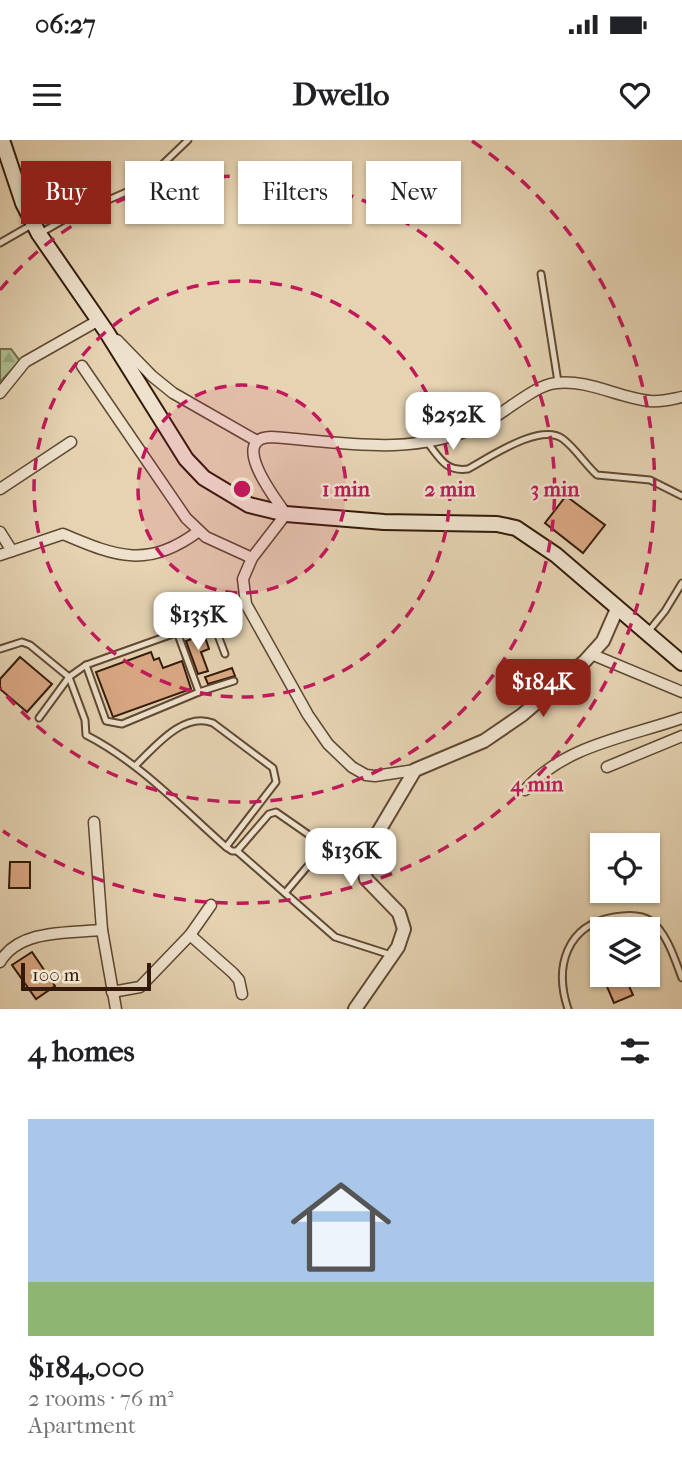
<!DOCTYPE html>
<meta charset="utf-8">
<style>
:root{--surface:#fff;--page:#f6f6f6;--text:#202124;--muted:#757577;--accent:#8f2418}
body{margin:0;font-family:"IM FELL French Canon",serif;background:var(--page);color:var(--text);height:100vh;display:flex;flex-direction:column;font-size:26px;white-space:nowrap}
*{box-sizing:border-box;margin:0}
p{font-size:23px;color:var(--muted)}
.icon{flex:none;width:38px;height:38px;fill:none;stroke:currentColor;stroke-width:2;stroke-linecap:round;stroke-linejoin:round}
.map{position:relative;height:869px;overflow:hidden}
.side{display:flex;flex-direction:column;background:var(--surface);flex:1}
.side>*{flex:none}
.guide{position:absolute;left:21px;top:21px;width:640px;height:63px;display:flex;gap:14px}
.buttons{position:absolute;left:590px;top:693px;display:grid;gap:14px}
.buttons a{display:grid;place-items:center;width:70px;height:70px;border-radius:0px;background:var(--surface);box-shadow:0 2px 5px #0004;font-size:35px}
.scale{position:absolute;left:21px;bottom:18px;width:130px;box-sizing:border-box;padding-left:7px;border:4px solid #331a08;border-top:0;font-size:19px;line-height:24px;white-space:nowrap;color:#331a08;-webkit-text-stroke:5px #eee2cd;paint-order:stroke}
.price{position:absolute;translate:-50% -60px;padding:0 16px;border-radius:14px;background:#fff;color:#222;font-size:23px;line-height:46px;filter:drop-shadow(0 2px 4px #0008)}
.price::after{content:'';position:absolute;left:50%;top:42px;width:21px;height:16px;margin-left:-10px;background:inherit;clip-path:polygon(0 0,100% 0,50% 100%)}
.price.current{background:var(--accent);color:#fff}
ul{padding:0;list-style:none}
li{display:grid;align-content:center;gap:14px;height:371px;padding:0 28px}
li span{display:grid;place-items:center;height:217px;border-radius:0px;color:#555}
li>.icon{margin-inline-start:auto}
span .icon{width:126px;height:126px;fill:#fffc;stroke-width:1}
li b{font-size:30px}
h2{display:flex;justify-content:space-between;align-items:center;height:84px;padding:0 28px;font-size:30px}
.tag{padding:0 24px;border-radius:0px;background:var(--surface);box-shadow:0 2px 5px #0004;font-size:24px;line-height:63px}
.tag.current{background:var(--accent);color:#fff}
.status{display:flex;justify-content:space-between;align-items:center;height:49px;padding:0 35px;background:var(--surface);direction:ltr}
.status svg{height:19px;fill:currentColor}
header{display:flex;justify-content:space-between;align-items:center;height:91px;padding:0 28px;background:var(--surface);font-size:32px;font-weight:700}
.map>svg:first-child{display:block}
.forest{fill:url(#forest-firs);stroke:#716c4c;stroke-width:2}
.building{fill:#daa985;stroke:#331a08;stroke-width:2}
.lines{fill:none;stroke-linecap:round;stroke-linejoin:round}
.service-casing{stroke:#604832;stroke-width:9}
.minor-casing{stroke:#604832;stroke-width:13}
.tertiary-casing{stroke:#604832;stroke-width:16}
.secondary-casing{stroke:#331a08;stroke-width:18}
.service{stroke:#eee2cd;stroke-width:5}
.minor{stroke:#eee2cd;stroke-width:10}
.tertiary{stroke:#eee2cd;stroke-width:12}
.secondary{stroke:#eee2cd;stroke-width:14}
.ring{fill:none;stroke:#c2185b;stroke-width:3.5;stroke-dasharray:12 9}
.centre{fill:#c2185b;stroke:#eee2cd;stroke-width:3.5}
.ring-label{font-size:21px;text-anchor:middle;font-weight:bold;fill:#c2185b;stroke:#eee2cd;stroke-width:5;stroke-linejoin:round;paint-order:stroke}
</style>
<div class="status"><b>06:27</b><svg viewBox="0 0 49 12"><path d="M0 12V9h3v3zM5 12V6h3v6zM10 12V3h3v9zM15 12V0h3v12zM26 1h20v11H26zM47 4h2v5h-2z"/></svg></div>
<header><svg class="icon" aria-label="menu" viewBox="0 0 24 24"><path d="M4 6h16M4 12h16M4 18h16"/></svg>Dwello<svg class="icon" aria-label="heart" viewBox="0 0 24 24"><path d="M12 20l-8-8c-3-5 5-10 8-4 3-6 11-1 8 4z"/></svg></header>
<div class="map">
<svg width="682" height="869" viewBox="0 0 682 869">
<defs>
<pattern id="forest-firs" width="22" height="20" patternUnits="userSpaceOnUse" patternTransform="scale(1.75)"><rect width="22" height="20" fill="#afbe90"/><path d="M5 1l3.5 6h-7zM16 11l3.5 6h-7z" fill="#97a37b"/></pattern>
</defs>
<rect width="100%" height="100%" fill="#e5d3b2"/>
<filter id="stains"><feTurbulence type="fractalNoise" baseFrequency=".00286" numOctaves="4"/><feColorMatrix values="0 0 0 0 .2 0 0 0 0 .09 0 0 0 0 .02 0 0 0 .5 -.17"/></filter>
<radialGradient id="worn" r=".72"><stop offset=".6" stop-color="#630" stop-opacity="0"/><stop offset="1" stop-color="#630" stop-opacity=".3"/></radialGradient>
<!-- forest -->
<polygon class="forest" points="0,209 11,209 20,221 0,242"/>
<!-- building -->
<g class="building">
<polygon points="566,356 605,385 583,413 545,383"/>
<polygon points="204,494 209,509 201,512 208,531 198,534 186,501"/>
<polygon points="151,512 154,520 159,518 163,528 182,521 191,549 113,577 96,532"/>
<polygon points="20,517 52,544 27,572 0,549 0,539"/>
<polygon points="232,528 235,536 208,544 205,537"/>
<polygon points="10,722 30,722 30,748 9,748"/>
<polygon points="32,812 55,846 36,859 12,825"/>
<polygon points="602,835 631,835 635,843 629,846 633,855 614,863"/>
</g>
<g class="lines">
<defs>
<g id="service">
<polyline points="39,94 65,79 140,46 188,0"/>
<polyline points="0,103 33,84"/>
<polyline points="541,134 558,242"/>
<path d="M427 302C440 318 445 332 468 329 489 318 540 282 563 299 576 309 585 324 597 335L650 340 682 356"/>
<polyline points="215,479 216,490 225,514"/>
<polyline points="648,492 665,471 682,443"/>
<polyline points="0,509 22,502 30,505 69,537 86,525 215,479 245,464"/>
<polyline points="86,525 106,581 122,584 199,552 177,492"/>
<path d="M69 537 85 580 86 595C139 622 182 668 226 707L232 711H237L269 674 276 672 348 722 363 730"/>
<polyline points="199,552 234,541"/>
<polyline points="39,578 69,537"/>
<path d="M135 626C154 608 183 571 213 583L273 628 276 642 226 707"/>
<polyline points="237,711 335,797 391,815"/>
<polyline points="285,753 317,715"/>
<path d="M568 869C554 827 566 785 614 777 625 775 641 774 651 781 667 793 675 820 682 838"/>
</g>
<g id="minor">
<polyline points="117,200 152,236 173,253 257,301"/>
<polyline points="82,226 186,378 206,397 252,418"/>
<polyline points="0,253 25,222 99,180"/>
<polyline points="0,349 71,302"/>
<polyline points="0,392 12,411"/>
<path d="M0 415 63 394C117 417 148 429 199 391"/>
<polyline points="591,514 682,552"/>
<polyline points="607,627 682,596"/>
<path d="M415 630 375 636 366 635 352 627 328 604 308 575 246 464 243 439 252 418 286 374C276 360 228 298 271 297 342 302 409 317 477 287 501 277 533 245 556 243 588 239 619 258 650 261 661 262 672 259 682 257"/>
<path d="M525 650C565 605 628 597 682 578"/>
<polyline points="94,682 102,790 116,869"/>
<polyline points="190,795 233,833 239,840 242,854"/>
<path d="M0 822C19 789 69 793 102 790"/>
<polyline points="112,852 140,847 190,795 211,765"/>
</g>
<polyline id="tertiary" points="355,869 398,807 404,789 399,773 366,739 363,722 370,706 415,630 484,601 522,575 585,521 603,501 617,469"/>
<polyline id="secondary" points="2,0 23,63 39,94 106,191 186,319 204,338 249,365 286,374 384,382 497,384 516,388 556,415 682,523"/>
</defs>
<!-- service casing -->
<use href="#service" class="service-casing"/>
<!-- minor casing -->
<use href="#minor" class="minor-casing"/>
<!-- tertiary casing -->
<use href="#tertiary" class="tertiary-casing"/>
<!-- secondary casing -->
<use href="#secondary" class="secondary-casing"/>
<!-- service -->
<use href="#service" class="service"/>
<!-- minor -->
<use href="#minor" class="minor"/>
<!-- tertiary -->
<use href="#tertiary" class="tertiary"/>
<!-- secondary -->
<use href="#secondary" class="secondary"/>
</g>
<!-- distance rings -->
<circle cx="242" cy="349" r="104" fill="#c2185b" fill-opacity=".12"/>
<g class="ring">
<circle cx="242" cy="349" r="104"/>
<circle cx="242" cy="349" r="208"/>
<path d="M0 150A313 313 0 1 1 0 548"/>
<path d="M472 1A417 417 0 1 1 3 691"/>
</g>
<circle cx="242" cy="349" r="10" class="centre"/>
<g class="ring-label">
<text x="346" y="356">1 min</text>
<text x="450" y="356">2 min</text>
<text x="555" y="356">3 min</text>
<text x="537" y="651">4 min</text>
</g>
<rect width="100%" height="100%" filter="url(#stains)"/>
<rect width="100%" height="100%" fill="url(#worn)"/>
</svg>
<div class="buttons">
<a><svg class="icon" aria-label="locate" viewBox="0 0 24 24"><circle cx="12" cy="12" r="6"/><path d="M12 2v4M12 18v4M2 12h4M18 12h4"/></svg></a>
<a><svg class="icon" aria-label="layers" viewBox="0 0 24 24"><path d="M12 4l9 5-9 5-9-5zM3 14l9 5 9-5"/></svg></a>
</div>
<div class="scale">100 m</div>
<b class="price" style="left:453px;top:312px">$252K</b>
<b class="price" style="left:198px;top:512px">$135K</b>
<b class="price current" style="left:543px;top:579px">$184K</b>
<b class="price" style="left:351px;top:748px">$136K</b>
<div class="guide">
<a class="tag current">Buy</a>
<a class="tag">Rent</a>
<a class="tag">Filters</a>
<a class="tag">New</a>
</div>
</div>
<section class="side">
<h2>4 homes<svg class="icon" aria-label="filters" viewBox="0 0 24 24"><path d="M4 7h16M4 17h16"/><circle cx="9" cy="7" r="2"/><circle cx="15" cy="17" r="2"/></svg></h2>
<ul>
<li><span style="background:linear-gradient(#a9c7e8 75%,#8fb573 0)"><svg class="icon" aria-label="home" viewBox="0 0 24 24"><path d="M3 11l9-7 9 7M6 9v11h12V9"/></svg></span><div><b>$184,000</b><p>2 rooms · 76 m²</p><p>Apartment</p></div></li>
</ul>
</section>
